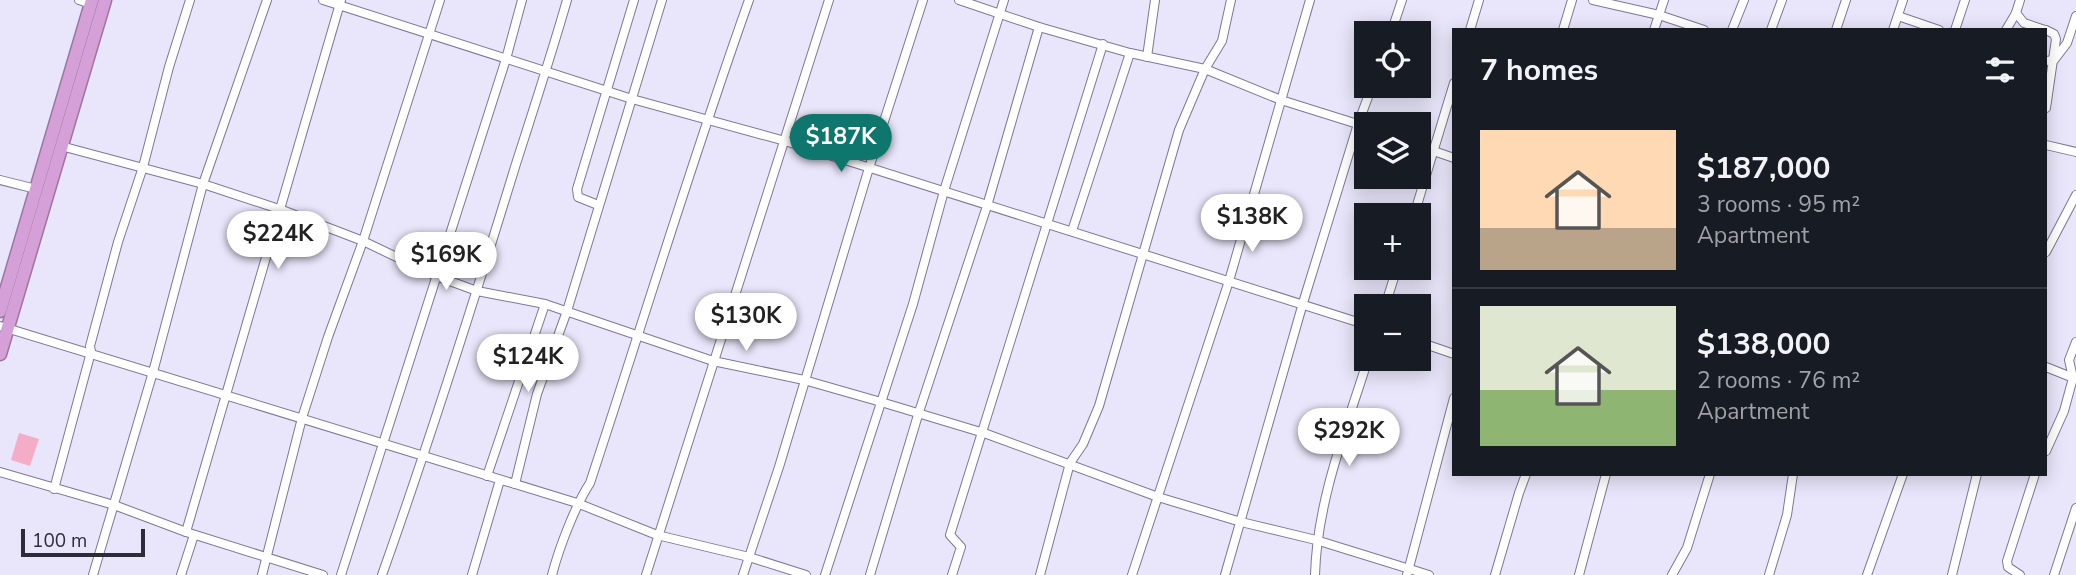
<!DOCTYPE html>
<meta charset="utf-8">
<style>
:root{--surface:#171b24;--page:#242831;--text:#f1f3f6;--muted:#9ea1a6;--line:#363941;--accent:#0f766e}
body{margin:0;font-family:"Nunito Sans",sans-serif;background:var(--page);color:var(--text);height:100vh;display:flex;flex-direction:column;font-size:26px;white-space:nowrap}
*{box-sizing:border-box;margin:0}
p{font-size:23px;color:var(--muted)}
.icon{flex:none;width:38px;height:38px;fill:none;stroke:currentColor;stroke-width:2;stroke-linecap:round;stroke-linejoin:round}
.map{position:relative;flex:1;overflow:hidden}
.sheet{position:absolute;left:1452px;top:28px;width:595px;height:448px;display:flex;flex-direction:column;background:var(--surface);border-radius:0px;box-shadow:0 4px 18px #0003}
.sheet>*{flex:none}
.fabs{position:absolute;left:1354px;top:21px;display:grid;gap:14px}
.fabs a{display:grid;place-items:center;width:77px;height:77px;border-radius:0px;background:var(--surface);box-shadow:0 4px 18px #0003;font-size:35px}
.scale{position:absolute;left:21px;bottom:18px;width:124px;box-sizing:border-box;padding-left:7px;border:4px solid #2f2c39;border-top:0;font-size:19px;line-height:24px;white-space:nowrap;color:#2f2c39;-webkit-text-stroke:5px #e9e5fa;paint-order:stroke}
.price{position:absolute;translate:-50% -60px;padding:0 16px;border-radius:24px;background:#fff;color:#222;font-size:23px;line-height:46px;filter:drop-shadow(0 2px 4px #0008)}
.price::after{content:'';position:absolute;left:50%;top:42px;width:21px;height:16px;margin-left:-10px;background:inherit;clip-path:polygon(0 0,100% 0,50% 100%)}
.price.current{background:var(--accent);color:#fff}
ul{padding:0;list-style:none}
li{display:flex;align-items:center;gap:21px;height:175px;padding:0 28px}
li+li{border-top:2px solid var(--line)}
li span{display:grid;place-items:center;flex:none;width:196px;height:140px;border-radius:0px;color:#555}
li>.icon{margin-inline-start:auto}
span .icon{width:84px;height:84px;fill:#fffc;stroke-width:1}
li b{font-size:30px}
h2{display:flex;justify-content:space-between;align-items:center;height:84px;padding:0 28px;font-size:30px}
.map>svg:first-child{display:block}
.green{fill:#f3adc7}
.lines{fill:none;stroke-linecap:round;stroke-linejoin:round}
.minor-casing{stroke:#7f7796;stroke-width:10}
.highway-casing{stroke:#9b77a0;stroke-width:15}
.minor{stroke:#fff;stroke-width:8}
.highway{stroke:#d59fd7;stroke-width:12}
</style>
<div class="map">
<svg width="2076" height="575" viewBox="0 0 2076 575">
<rect width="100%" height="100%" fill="#e9e5fa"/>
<!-- green -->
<polygon class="green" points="19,433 39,439 30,466 11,460"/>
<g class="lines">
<defs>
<g id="minor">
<polyline points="79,0 91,4"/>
<polyline points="323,0 632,99 785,141 1367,325"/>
<polyline points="959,0 1039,27 1130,53 1205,69 1281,100 1367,127"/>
<polyline points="1593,0 1659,15 1704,30"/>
<polyline points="2016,13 2024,23 2045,30"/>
<polyline points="1898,16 1939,30"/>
<polyline points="1470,30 1479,0"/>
<polyline points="1563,30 1572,0"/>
<polyline points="1654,30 1664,0"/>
<polyline points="1732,30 1744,0"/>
<polyline points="1771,30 1782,0"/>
<polyline points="1836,30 1846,0"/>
<polyline points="1893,30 1903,0"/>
<polyline points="1955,30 1965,0"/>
<polyline points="2006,30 2016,13 2020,0"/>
<polyline points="2046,30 2054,34 2056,39 2046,108"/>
<polyline points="1391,33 1402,0"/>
<polyline points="1147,57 1155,0"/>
<polyline points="2046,61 2054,60 2067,43 2076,16"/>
<polyline points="2046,145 2076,152"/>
<polyline points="61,146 203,184 282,210 363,241 436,276 477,291 545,304 713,361 804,380 881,402 984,433 1158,497 1241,522 1316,540 1429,575"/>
<polyline points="1419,146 1454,158"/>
<polyline points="0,180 36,189"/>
<polyline points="598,205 578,197 577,189 634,0"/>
<polyline points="1414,215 1454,83"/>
<polyline points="1072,231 1130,53"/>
<polyline points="2046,252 2076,195"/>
<polyline points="1385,306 1397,268"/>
<polyline points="0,326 577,503 657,535 749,557 806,575"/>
<polyline points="1419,342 1454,354"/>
<polyline points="2046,367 2076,379"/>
<polyline points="2046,451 2064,411 2073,378 2069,360 2076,342"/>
<polyline points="0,472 114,505 186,532 323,575"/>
<polyline points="487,476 545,304"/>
<polyline points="515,484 537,394 567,311 662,0"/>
<polyline points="54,489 91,352 90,346 118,242 143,167 169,67 190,0"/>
<polyline points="186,532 341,0"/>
<polyline points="93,575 153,372 203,184 267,0"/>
<polyline points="181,575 194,535"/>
<polyline points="262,575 302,418 328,337 363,241 440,0"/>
<polyline points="341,575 506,59 522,0"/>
<path d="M382 575C430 440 473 304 515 167 533 111 551 56 567 0"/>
<polyline points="472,575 500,480"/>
<path d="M552 575C559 548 575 506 590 483 643 322 692 160 749 0"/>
<polyline points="646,575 829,0"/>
<polyline points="743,575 779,467 869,168 923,0"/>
<polyline points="825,575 913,304 944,191 1004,0"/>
<polyline points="870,575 918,415 987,206 1039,27"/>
<polyline points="952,575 961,547 950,535 1103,44"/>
<polyline points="1040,575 1070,463 1083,444 1099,406 1179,130 1205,69 1222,41 1231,0"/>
<polyline points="1132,575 1229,281 1310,0"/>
<polyline points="1225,575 1303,303 1358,124 1372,86"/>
<path d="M1315 575C1317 501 1346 429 1368 359"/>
<polyline points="1407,575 1454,398"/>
<polyline points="1495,575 1519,493 1526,474"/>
<polyline points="1579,575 1606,474"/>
<polyline points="1672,575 1687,548 1710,474"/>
<polyline points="1769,575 1787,515 1793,474"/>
<polyline points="1867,575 1903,474"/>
<polyline points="1952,575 1977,474"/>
<polyline points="2020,575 2008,567 2007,561 2035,474"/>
<polyline points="2054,575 2076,508"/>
</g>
<g id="highway">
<polyline points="0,311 92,0"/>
<polyline points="0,354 105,0"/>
</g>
</defs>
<!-- minor casing -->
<use href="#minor" class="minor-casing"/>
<!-- highway casing -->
<use href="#highway" class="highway-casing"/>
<!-- minor -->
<use href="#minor" class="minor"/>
<!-- highway -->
<use href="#highway" class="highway"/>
</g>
</svg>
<div class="fabs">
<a><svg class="icon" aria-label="locate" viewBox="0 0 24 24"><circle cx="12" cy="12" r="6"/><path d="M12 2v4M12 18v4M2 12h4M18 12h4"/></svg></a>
<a><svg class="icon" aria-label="layers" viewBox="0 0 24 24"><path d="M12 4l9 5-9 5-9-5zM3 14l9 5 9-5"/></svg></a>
<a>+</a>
<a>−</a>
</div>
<div class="scale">100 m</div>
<b class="price current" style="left:841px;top:174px">$187K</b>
<b class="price" style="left:1252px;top:254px">$138K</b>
<b class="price" style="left:278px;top:271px">$224K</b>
<b class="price" style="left:446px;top:292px">$169K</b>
<b class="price" style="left:746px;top:353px">$130K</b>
<b class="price" style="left:528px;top:394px">$124K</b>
<b class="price" style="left:1349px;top:468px">$292K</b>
<section class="sheet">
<h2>7 homes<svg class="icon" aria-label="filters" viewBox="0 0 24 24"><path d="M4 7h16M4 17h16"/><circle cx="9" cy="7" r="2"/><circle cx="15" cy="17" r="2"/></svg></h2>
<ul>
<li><span style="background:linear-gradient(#ffd9b3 70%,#b9a48a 0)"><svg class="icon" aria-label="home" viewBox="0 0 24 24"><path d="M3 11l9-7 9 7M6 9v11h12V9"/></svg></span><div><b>$187,000</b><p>3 rooms · 95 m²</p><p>Apartment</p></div></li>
<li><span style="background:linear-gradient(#dfe7d0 60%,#8fb573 0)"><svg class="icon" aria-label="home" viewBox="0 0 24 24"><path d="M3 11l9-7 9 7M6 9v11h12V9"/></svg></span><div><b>$138,000</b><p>2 rooms · 76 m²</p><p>Apartment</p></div></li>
</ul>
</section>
</div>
